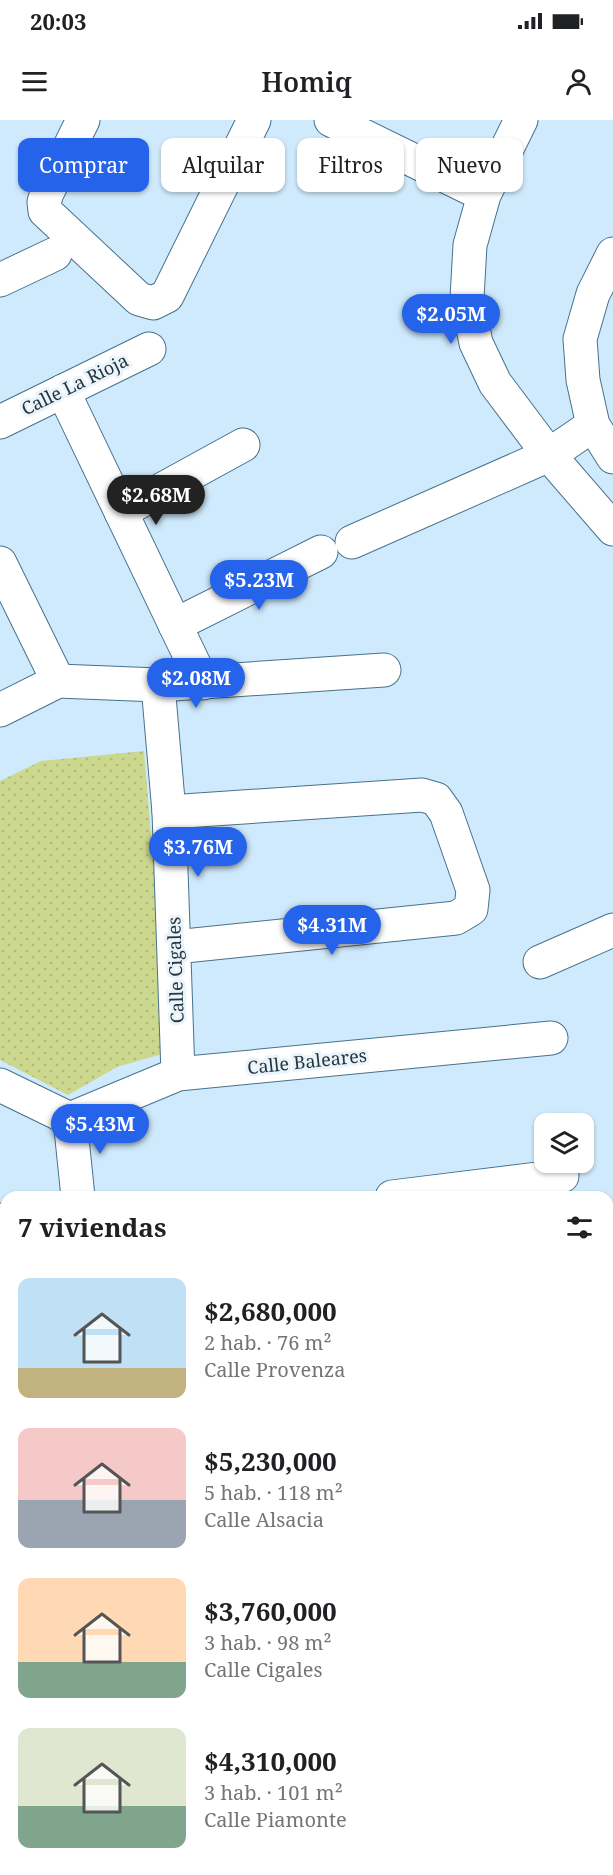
<!DOCTYPE html>
<html lang="es">
<meta charset="utf-8">
<style>
:root{--surface:#fff;--page:#f2f2f2;--text:#202124;--muted:#757577;--accent:#2563eb}
body{margin:0;font-family:"Noto Serif",serif;background:var(--page);color:var(--text);height:100vh;display:flex;flex-direction:column;font-size:22px;white-space:nowrap}
*{box-sizing:border-box;margin:0}
p{font-size:20px;color:var(--muted)}
.icon{flex:none;width:33px;height:33px;fill:none;stroke:currentColor;stroke-width:2;stroke-linecap:round;stroke-linejoin:round}
.map{position:relative;flex:1;overflow:hidden}
.panel{position:absolute;left:0px;top:1071px;width:614px;height:684px;display:flex;flex-direction:column;background:var(--surface);border-radius:18px 18px 0 0;box-shadow:0 2px 4px #0004}
.panel>*{flex:none}
.banner{position:absolute;left:18px;top:18px;width:578px;height:54px;display:flex;gap:12px}
.tools{position:absolute;left:534px;top:993px;display:grid;gap:12px}
.tools a{display:grid;place-items:center;width:60px;height:60px;border-radius:12px;background:var(--surface);box-shadow:0 2px 4px #0004;font-size:30px}
.price{position:absolute;translate:-50% -51px;padding:0 14px;border-radius:21px;background:var(--accent);color:#fff;font-size:20px;line-height:39px;filter:drop-shadow(0 2px 3px #0008)}
.price::after{content:'';position:absolute;left:50%;top:36px;width:18px;height:14px;margin-left:-9px;background:inherit;clip-path:polygon(0 0,100% 0,50% 100%)}
.price.current{background:#222;color:#fff}
ul{padding:0;list-style:none}
li{display:flex;align-items:center;gap:18px;height:150px;padding:0 18px}
li span{display:grid;place-items:center;flex:none;width:168px;height:120px;border-radius:12px;color:#555}
li>.icon{margin-inline-start:auto}
span .icon{width:72px;height:72px;fill:#fffc;stroke-width:1}
li b{font-size:26px}
h2{display:flex;justify-content:space-between;align-items:center;height:72px;padding:0 18px;font-size:26px}
.chip{padding:0 21px;border-radius:12px;background:var(--surface);box-shadow:0 2px 4px #0004;font-size:21px;line-height:54px}
.chip.current{background:var(--accent);color:#fff}
.status{display:flex;justify-content:space-between;align-items:center;height:42px;padding:0 30px;background:var(--surface);direction:ltr}
.status svg{height:16px;fill:currentColor}
header{display:flex;justify-content:space-between;align-items:center;height:78px;padding:0 18px;background:var(--surface);font-size:27px;font-weight:600}
.map>svg:first-child{display:block}
.green{fill:url(#green-dots)}
.lines{fill:none;stroke-linecap:round;stroke-linejoin:round}
.minor-casing{stroke:#47728c;stroke-width:35}
.minor{stroke:#fff;stroke-width:33}
.labels{text-anchor:middle;stroke-width:6;stroke-linejoin:round;paint-order:stroke}
.street-label{font-size:18px;fill:#233641;stroke:#ebf4fa}
</style>
<div class="status"><b>20:03</b><svg viewBox="0 0 49 12"><path d="M0 12V9h3v3zM5 12V6h3v6zM10 12V3h3v9zM15 12V0h3v12zM26 1h20v11H26zM47 4h2v5h-2z"/></svg></div>
<header><svg class="icon" aria-label="menu" viewBox="0 0 24 24"><path d="M4 6h16M4 12h16M4 18h16"/></svg>Homiq<svg class="icon" aria-label="person" viewBox="0 0 24 24"><circle cx="12" cy="8" r="4"/><path d="M4 21q1-7 8-7t8 7"/></svg></header>
<div class="map">
<svg width="613" height="1755" viewBox="0 0 613 1755">
<defs>
<pattern id="green-dots" width="8" height="8" patternUnits="userSpaceOnUse" patternTransform="scale(1.5)"><rect width="8" height="8" fill="#ccd88d"/><path d="M2 2h.1M6 6h.1" fill="none" stroke="#afba7b" stroke-width="1.8" stroke-linecap="round"/></pattern>
</defs>
<rect width="100%" height="100%" fill="#cfeafc"/>
<!-- green -->
<g class="green">
<polygon points="144,631 169,932 117,947 68,975 0,940 0,661 41,641"/>
<polygon points="0,1151 6,1151 6,1447 0,1445"/>
<polygon points="6,1454 6,1739 0,1737 0,1471"/>
</g>
<g class="lines">
<defs>
<g id="minor">
<polyline points="83,0 47,73 44,82 45,91 139,179 153,183 167,176 254,0"/>
<polyline points="331,0 484,75"/>
<polyline points="521,0 484,75 470,125 467,178 476,223 495,263 549,335 613,409"/>
<polyline points="613,134 593,174 580,219 583,260 593,305 613,337"/>
<polyline points="0,160 55,134"/>
<polyline points="63,271 203,563"/>
<polyline points="0,302 149,229"/>
<polyline points="121,392 243,325"/>
<polyline points="352,422 549,335 593,305"/>
<polyline points="0,443 58,561"/>
<polyline points="175,505 321,432"/>
<polyline points="158,565 169,692 178,954"/>
<polyline points="0,590 58,561 158,565 384,550"/>
<polyline points="169,692 422,675 436,679 446,693 473,770 471,789 456,798 175,827"/>
<polyline points="540,842 613,810"/>
<polyline points="0,965 70,999"/>
<polyline points="70,999 178,954 551,918"/>
<polyline points="70,999 78,1077"/>
<polyline points="392,1077 562,1056"/>
<polyline points="0,1100 6,1100"/>
<polyline points="0,1135 6,1134"/>
<polyline points="608,1206 613,1192"/>
<polyline points="608,1248 613,1251"/>
<polyline points="463,1749 465,1755"/>
</g>
</defs>
<!-- minor casing -->
<use href="#minor" class="minor-casing"/>
<!-- minor -->
<use href="#minor" class="minor"/>
</g>
<g class="labels">
<!-- street labels -->
<g class="street-label">
<text transform="translate(75 265) rotate(-26)" y="6">Calle La Rioja</text>
<text transform="translate(176 850) rotate(-92)" y="6">Calle Cigales</text>
<text transform="translate(307 942) rotate(-6)" y="6">Calle Baleares</text>
</g>
</g>
</svg>
<div class="tools">
<a><svg class="icon" aria-label="layers" viewBox="0 0 24 24"><path d="M12 4l9 5-9 5-9-5zM3 14l9 5 9-5"/></svg></a>
</div>
<b class="price" style="left:451px;top:225px">$2.05M</b>
<b class="price current" style="left:156px;top:406px">$2.68M</b>
<b class="price" style="left:259px;top:491px">$5.23M</b>
<b class="price" style="left:196px;top:589px">$2.08M</b>
<b class="price" style="left:198px;top:758px">$3.76M</b>
<b class="price" style="left:332px;top:836px">$4.31M</b>
<b class="price" style="left:100px;top:1035px">$5.43M</b>
<div class="banner">
<a class="chip current">Comprar</a>
<a class="chip">Alquilar</a>
<a class="chip">Filtros</a>
<a class="chip">Nuevo</a>
</div>
<section class="panel">
<h2>7 viviendas<svg class="icon" aria-label="filters" viewBox="0 0 24 24"><path d="M4 7h16M4 17h16"/><circle cx="9" cy="7" r="2"/><circle cx="15" cy="17" r="2"/></svg></h2>
<ul>
<li><span style="background:linear-gradient(#bfe0f5 75%,#c2b280 0)"><svg class="icon" aria-label="home" viewBox="0 0 24 24"><path d="M3 11l9-7 9 7M6 9v11h12V9"/></svg></span><div><b>$2,680,000</b><p>2 hab. · 76 m²</p><p>Calle Provenza</p></div></li>
<li><span style="background:linear-gradient(#f6c9c9 60%,#9aa5b1 0)"><svg class="icon" aria-label="home" viewBox="0 0 24 24"><path d="M3 11l9-7 9 7M6 9v11h12V9"/></svg></span><div><b>$5,230,000</b><p>5 hab. · 118 m²</p><p>Calle Alsacia</p></div></li>
<li><span style="background:linear-gradient(#ffd9b3 70%,#7fa58c 0)"><svg class="icon" aria-label="home" viewBox="0 0 24 24"><path d="M3 11l9-7 9 7M6 9v11h12V9"/></svg></span><div><b>$3,760,000</b><p>3 hab. · 98 m²</p><p>Calle Cigales</p></div></li>
<li><span style="background:linear-gradient(#dfe7d0 65%,#7fa58c 0)"><svg class="icon" aria-label="home" viewBox="0 0 24 24"><path d="M3 11l9-7 9 7M6 9v11h12V9"/></svg></span><div><b>$4,310,000</b><p>3 hab. · 101 m²</p><p>Calle Piamonte</p></div></li>
</ul>
</section>
</div>
